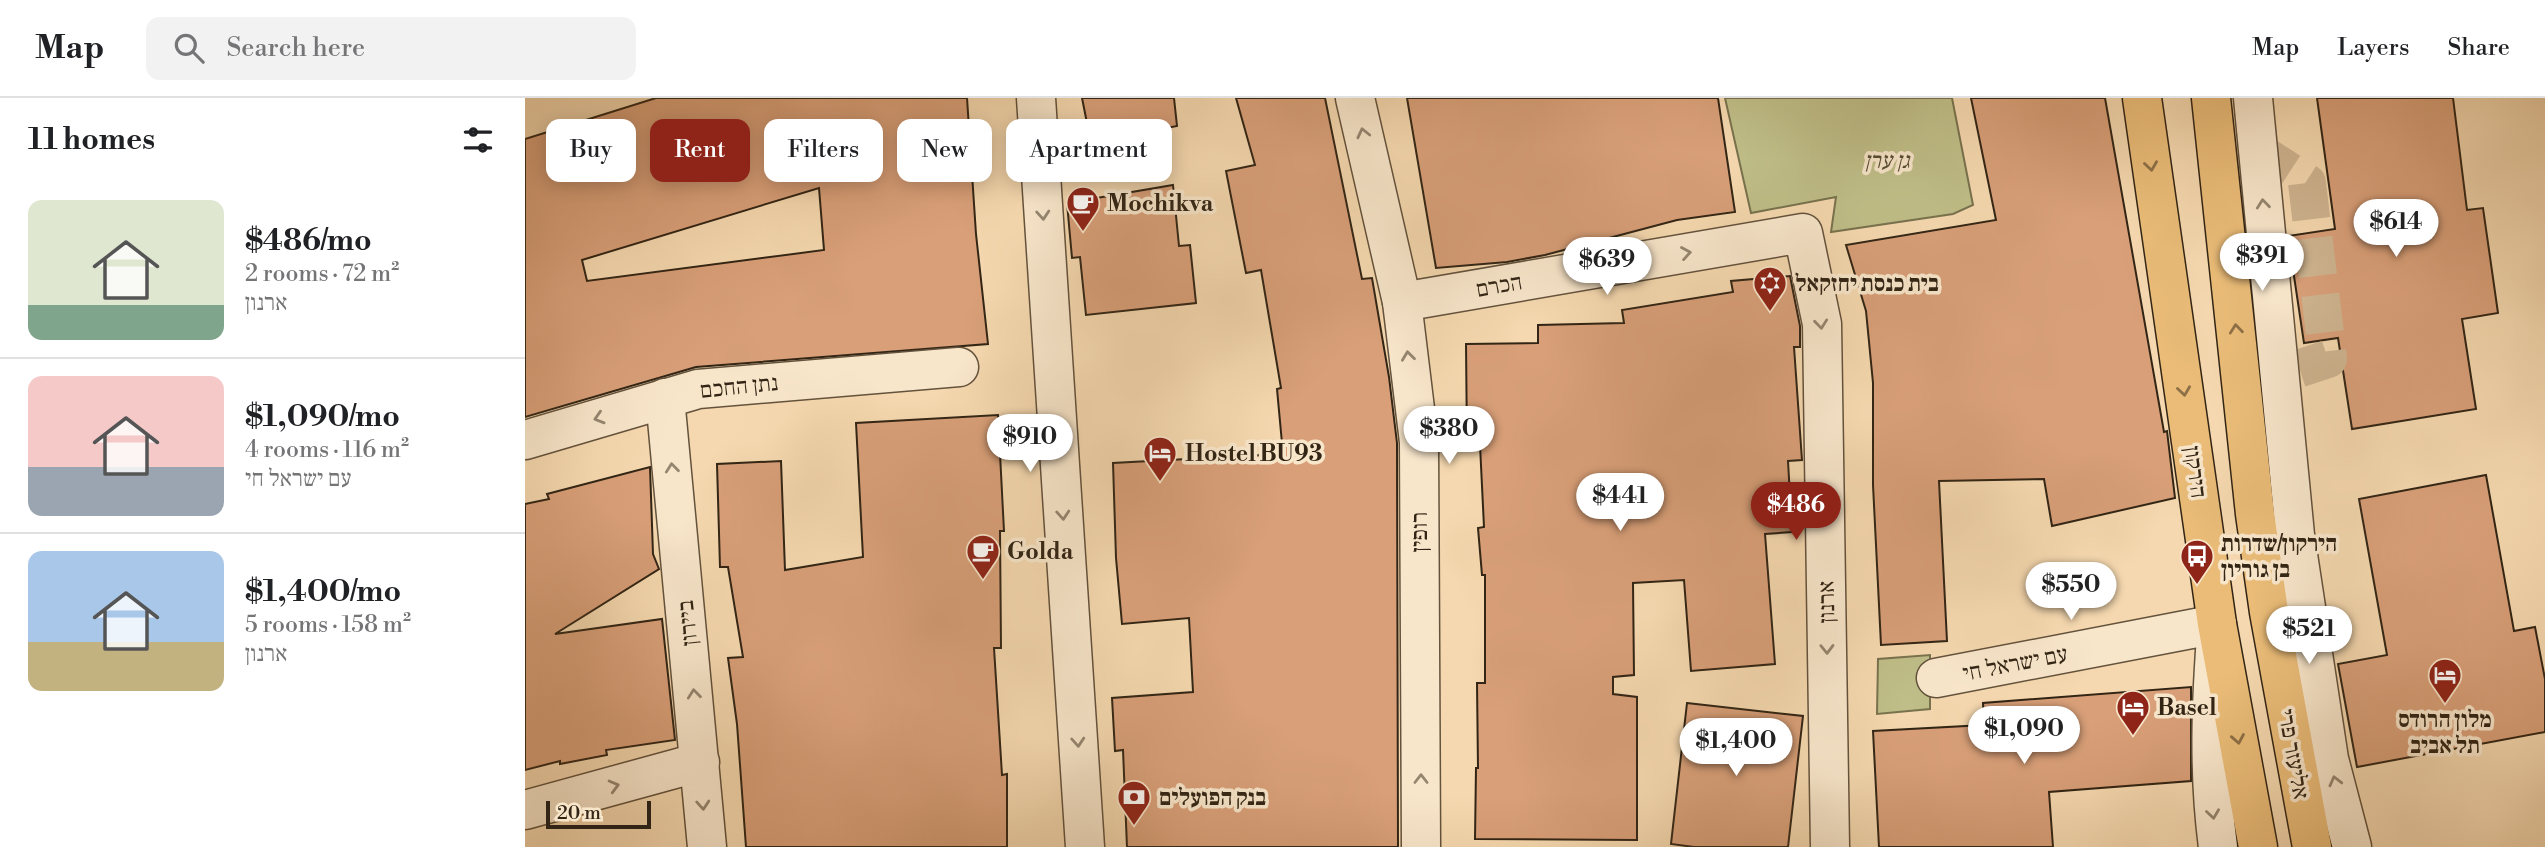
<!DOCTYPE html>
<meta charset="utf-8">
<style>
:root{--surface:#fff;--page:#f2f2f2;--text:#202124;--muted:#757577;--line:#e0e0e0;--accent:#8f2418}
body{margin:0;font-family:"Libre Bodoni","Frank Ruhl Libre",serif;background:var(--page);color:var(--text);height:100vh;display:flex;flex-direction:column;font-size:26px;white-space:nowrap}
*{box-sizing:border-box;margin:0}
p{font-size:23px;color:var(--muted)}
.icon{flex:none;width:38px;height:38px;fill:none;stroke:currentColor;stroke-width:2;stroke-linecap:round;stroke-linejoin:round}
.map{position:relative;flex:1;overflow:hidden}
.details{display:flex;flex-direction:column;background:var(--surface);width:525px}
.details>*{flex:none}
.hud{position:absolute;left:21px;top:21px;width:665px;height:63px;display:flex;gap:14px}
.scale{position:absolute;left:21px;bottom:18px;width:105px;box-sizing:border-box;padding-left:7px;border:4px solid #322515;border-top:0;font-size:19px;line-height:24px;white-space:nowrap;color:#322515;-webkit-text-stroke:5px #f8e6cb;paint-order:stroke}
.price{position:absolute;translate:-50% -60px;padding:0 16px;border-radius:24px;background:#fff;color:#222;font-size:23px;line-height:46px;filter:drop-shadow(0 2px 4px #0008)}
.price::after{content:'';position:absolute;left:50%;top:42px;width:21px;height:16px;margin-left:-10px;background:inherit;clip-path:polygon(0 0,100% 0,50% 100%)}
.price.active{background:var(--accent);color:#fff}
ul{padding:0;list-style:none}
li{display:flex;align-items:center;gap:21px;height:175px;padding:0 28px}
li+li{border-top:2px solid var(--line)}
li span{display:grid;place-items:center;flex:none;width:196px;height:140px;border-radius:14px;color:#555}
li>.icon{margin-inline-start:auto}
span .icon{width:84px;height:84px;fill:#fffc;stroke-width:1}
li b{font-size:30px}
h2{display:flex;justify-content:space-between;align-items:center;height:84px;padding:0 28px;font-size:30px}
.chip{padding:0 24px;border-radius:14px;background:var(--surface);box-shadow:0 4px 18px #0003;font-size:24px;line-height:63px}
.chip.active{background:var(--accent);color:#fff}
header{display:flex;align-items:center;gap:42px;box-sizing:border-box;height:98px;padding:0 35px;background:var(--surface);border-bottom:2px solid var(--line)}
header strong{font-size:33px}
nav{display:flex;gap:38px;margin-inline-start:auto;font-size:24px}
.search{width:490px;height:63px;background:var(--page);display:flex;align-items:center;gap:18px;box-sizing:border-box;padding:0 24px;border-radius:14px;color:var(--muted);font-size:26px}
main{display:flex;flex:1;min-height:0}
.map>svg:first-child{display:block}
.green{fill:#bfbe88;stroke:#78724e;stroke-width:2}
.building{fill:#d89f78;stroke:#322515;stroke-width:2;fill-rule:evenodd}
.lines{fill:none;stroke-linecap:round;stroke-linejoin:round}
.minor-tunnel{stroke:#ceb490;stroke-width:38;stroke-dasharray:38 19;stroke-linecap:butt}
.minor-casing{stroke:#63523c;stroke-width:41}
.major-casing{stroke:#322515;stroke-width:41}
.minor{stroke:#f8e6cb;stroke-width:38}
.major{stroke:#eabc78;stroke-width:38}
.oneway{stroke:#958670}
.oneway2{stroke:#8e7046}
.labels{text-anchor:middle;stroke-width:7;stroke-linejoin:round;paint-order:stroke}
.park-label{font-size:23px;font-style:italic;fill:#554b32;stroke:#f8e6cb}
.poi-label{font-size:23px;font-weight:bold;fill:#322515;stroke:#f8e6cb;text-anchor:start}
.street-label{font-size:23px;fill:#322515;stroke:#f8e6cb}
</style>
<header>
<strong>Map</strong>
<div class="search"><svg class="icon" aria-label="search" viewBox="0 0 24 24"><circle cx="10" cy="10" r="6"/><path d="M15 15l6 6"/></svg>Search here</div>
<nav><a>Map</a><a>Layers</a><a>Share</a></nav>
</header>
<main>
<section class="details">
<h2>11 homes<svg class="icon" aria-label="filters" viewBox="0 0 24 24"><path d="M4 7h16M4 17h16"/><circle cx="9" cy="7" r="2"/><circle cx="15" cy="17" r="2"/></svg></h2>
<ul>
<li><span style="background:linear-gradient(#dfe7d0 75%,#7fa58c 0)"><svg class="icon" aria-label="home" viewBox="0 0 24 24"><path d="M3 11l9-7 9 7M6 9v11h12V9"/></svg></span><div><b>$486/mo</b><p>2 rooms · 72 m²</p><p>ארנון</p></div></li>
<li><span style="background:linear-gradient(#f6c9c9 65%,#9aa5b1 0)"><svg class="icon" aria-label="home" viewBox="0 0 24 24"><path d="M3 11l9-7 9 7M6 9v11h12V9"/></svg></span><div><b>$1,090/mo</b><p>4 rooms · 116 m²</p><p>עם ישראל חי</p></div></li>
<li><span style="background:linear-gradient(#a9c7e8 65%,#c2b280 0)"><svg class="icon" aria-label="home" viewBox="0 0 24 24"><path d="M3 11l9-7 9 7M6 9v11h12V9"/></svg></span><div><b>$1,400/mo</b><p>5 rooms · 158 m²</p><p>ארנון</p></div></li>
</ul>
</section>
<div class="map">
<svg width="2020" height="749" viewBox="0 0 2020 749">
<rect width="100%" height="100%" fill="#f5d8af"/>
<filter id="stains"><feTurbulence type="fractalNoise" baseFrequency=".00286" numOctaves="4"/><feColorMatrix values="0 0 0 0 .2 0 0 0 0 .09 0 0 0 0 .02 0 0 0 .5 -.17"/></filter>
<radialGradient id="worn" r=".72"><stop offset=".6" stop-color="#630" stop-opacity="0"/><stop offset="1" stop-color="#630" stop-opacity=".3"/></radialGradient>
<!-- green -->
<g class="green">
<polygon points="1200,0 1427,0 1448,107 1428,116 1306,134 1311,99 1226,115"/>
<polygon points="1405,557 1405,611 1352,616 1353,561"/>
</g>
<!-- building -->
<g class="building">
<path d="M131 0H442L451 136 463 246 171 269 0 319V41ZM294 90 299 152 62 183 57 162Z"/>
<polygon points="557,0 649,0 652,28 566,45"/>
<polygon points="711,0 800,0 837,181 847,180 864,279 872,345 873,749 602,749 598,652 590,653 587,600 668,594 664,520 597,526 591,460 588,365 758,356 752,291 756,290 736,172 721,175 701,73 730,67"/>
<polygon points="882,0 1193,0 1210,114 1152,122 1020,157 982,164 911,170"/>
<polygon points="1446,0 1580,0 1639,334 1642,333 1650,400 1527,428 1519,381 1414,383 1422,543 1356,547 1348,387 1348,285 1341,213 1321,147 1471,122"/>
<polygon points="1792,0 1928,0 1942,112 1958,110 1973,215 1937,221 1951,311 1827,331 1813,240 1779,245 1763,138 1810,131"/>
<polygon points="648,87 654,148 665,147 671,205 561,217 555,159 547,160 542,105"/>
<polygon points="1265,178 1275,228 1275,249 1269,249 1277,362 1263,363 1267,434 1240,436 1250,566 1166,573 1159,482 1108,485 1109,577 1088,579 1088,596 1112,599 1112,742 950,741 951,670 953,670 952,585 960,585 960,477 957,477 953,430 959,429 955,347 942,347 941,246 1013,245 1013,227 1099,225 1097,212 1208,194 1206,183"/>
<polygon points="473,317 479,433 475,433 476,550 469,550 477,677 482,676 482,749 221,749 212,626 203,560 218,559 203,469 195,469 192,366 256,363 260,472 338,459 331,325"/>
<polygon points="125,369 128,456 134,471 30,536 137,521 150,642 81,652 82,657 35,666 35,663 0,672 0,406 24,401 22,396"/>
<polygon points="1961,377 1989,533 2010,529 2020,581 2020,634 1832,669 1813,566 1862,557 1834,401"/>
<polygon points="1666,589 1666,683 1524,694 1528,749 1354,749 1348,633 1459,627 1458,605"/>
<polygon points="1162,605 1278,618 1263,749 1169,749 1146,746"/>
</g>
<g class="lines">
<!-- minor-tunnel -->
<polyline class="minor-tunnel" points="1733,53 1782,85 1803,261 1755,277"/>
<defs>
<g id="minor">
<polyline points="511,0 560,749"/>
<polyline points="830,0 877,204 894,344 896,749"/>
<polyline points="1728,0 1770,437 1804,661 1827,749"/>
<polyline points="877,204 1278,135 1297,226 1305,749"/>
<polyline points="140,300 182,749"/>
<polyline points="0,342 173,291 434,269"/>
<path d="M1411 580 1692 526C1686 602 1683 673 1693 749"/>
<polyline points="0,712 175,664"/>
</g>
<g id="major">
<polyline points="1617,0 1692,526 1733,749"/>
<polyline points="1686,0 1730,416 1744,514 1787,749"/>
</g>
</defs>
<!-- minor casing -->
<use href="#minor" class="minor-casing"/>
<!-- major casing -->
<use href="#major" class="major-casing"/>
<!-- minor -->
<use href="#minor" class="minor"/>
<!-- major -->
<use href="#major" class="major"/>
</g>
<!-- one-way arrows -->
<defs><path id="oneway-chevron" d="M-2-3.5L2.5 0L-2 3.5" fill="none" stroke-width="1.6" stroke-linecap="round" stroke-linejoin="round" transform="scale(1.75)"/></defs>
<g class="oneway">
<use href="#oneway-chevron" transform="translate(838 35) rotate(-103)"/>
<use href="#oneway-chevron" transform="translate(1738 106) rotate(-96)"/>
<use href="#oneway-chevron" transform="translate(518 117) rotate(86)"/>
<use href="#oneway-chevron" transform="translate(1161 155) rotate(-10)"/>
<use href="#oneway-chevron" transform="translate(1296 226) rotate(84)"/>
<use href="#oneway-chevron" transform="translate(883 258) rotate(-97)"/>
<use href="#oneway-chevron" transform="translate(74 320) rotate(163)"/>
<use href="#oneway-chevron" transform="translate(147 370) rotate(-96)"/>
<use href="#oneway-chevron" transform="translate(538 417) rotate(86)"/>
<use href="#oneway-chevron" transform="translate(1302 551) rotate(89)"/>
<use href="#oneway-chevron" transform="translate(169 596) rotate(-96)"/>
<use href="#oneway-chevron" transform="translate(553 644) rotate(86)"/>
<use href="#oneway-chevron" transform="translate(896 681) rotate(-90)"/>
<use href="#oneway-chevron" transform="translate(1810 683) rotate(-104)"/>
<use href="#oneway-chevron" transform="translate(89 688) rotate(-15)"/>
<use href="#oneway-chevron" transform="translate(178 707) rotate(86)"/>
<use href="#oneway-chevron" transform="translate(1688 716) rotate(82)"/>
</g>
<g class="oneway2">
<use href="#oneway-chevron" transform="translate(1626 68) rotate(82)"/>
<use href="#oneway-chevron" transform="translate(1711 231) rotate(-96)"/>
<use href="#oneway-chevron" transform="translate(1659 293) rotate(82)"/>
<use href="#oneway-chevron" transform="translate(1713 641) rotate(80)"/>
</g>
<!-- icons -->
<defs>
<symbol id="cafe-pin" viewBox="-11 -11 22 30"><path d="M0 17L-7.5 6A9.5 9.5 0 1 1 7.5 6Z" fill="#8f2418" stroke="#f8e6cb"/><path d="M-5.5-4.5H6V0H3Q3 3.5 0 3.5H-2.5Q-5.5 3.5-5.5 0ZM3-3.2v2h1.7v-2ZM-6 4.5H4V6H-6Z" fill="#fff"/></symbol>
<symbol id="synagogue-pin" viewBox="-11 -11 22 30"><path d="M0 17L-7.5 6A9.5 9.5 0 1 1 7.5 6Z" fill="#8f2418" stroke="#f8e6cb"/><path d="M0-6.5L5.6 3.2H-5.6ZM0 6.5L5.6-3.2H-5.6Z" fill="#fff"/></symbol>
<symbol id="hotel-pin" viewBox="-11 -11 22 30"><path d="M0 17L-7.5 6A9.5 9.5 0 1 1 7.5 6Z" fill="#8f2418" stroke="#f8e6cb"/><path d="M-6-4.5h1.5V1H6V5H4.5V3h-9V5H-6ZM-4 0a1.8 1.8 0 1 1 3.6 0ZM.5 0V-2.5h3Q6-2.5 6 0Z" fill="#fff"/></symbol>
<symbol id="bus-pin" viewBox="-11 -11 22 30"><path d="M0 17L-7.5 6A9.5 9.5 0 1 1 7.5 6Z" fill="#8f2418" stroke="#f8e6cb"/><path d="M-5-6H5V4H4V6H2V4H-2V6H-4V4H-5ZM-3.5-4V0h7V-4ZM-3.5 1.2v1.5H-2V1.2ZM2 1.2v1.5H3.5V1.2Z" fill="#fff"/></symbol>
<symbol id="bank-pin" viewBox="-11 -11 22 30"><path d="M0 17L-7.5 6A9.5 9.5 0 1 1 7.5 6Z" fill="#8f2418" stroke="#f8e6cb"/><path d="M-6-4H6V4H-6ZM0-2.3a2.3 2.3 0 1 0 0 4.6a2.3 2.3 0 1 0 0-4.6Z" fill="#fff"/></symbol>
</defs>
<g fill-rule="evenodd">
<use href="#cafe-pin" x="539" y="86" width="38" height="52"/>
<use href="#synagogue-pin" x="1226" y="166" width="38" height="52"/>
<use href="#hotel-pin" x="616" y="336" width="38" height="52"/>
<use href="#cafe-pin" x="439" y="434" width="38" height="52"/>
<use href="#bus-pin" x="1653" y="439" width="38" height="52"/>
<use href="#hotel-pin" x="1901" y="558" width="38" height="52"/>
<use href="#hotel-pin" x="1589" y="590" width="38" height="52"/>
<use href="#bank-pin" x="590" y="680" width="38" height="52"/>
</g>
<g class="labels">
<!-- park labels -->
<g class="park-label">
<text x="1362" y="70">גן ערן</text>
</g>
<!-- poi labels -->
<g class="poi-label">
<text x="582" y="113">Mochikva</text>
<text x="1270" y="193">בית כנסת יחזקאל</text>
<text x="660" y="363">Hostel BU93</text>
<text x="1696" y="453">הירקון/שדרות<tspan x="1696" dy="26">בן גוריון</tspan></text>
<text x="482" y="461">Golda</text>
<text x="1632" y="617">Basel</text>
<text x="1920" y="629" text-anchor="middle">מלון הרודס<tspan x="1920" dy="26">תל אביב</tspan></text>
<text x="634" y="707">בנק הפועלים</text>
</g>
<!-- street labels -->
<g class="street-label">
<text transform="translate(974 187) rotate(-10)" y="8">הכרם</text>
<text transform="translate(214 288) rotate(-6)" y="8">נתן החכם</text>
<text transform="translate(1671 374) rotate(82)" y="8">הירקון</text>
<text transform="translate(894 434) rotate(-90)" y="8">רופין</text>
<text transform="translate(1301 504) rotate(-91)" y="8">ארנון</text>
<text transform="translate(162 525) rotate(-96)" y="8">ביירון</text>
<text transform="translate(1490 565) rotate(-11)" y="8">עם ישראל חי</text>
<text transform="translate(1769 656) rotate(80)" y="8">אליעזר פרי</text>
</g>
</g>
<rect width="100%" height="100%" filter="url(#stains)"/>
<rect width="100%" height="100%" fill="url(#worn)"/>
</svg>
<div class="scale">20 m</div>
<b class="price" style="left:1871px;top:161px">$614</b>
<b class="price" style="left:1737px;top:195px">$391</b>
<b class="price" style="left:1082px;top:199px">$639</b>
<b class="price" style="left:924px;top:368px">$380</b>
<b class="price" style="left:505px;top:376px">$910</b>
<b class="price" style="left:1095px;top:435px">$441</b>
<b class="price active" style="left:1271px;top:444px">$486</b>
<b class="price" style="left:1546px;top:524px">$550</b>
<b class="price" style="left:1784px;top:568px">$521</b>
<b class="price" style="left:1499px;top:668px">$1,090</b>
<b class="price" style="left:1211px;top:680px">$1,400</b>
<div class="hud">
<a class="chip">Buy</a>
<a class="chip active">Rent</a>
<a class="chip">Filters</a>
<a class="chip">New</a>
<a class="chip">Apartment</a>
</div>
</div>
</main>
